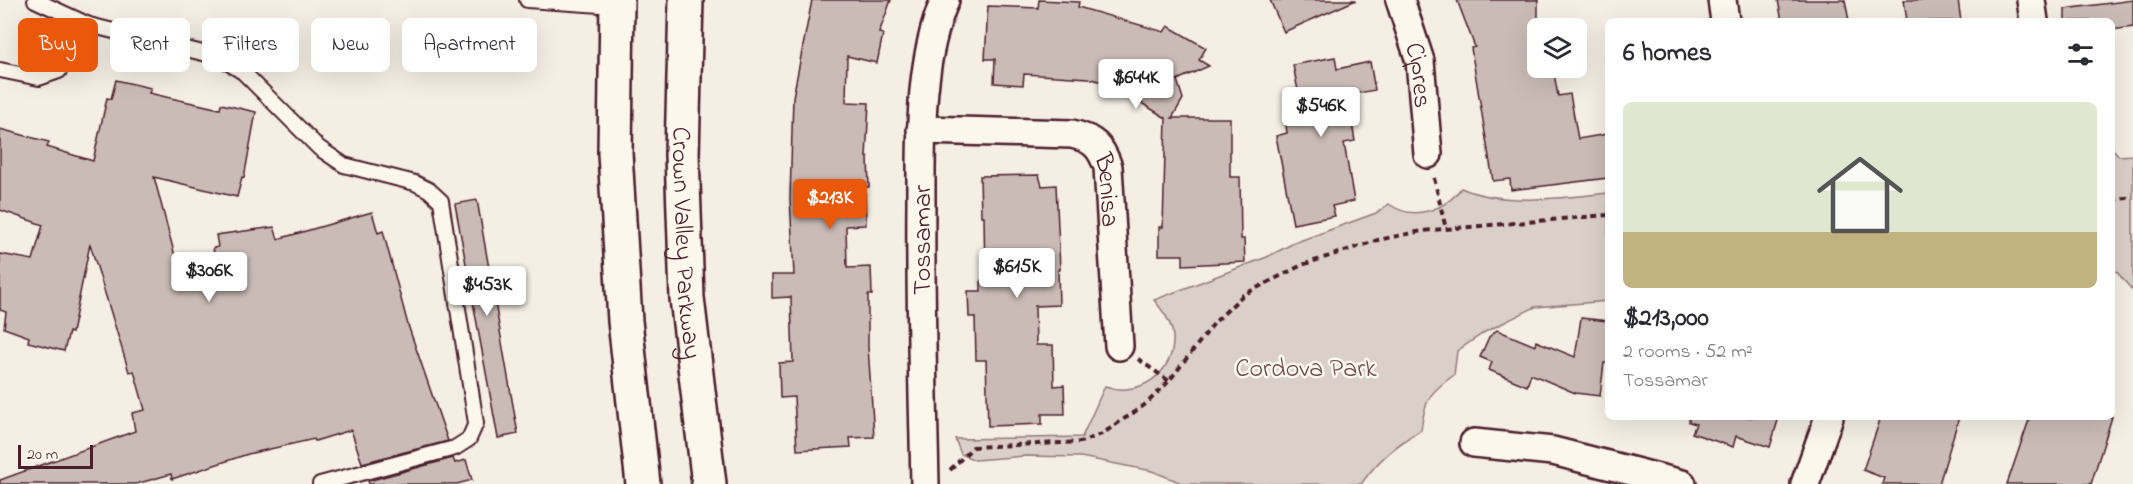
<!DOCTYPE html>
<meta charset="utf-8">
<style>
:root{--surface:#fff;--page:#f2f2f3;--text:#2b2b33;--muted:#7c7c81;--line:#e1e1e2;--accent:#ea580c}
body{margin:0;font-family:"Indie Flower",sans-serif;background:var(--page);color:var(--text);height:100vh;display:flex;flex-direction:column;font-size:22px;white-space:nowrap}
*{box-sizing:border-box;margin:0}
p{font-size:20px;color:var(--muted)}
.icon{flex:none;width:33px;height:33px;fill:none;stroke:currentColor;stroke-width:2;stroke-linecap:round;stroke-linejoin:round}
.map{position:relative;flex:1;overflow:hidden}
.drawer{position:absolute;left:1605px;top:18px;width:510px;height:402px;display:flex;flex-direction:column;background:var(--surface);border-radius:9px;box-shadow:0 6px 24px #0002}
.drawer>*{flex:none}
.guide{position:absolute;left:18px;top:18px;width:570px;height:54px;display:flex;gap:12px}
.buttons{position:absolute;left:1527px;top:18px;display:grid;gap:12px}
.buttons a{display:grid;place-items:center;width:60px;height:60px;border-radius:9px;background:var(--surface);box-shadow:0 6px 24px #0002;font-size:30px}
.scale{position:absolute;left:18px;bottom:15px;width:75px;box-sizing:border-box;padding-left:6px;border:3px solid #4a1f2b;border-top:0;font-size:16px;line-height:21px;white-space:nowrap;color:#4a1f2b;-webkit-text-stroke:4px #fbf7ec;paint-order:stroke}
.price{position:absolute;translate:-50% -51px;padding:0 14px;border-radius:6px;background:#fff;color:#222;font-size:20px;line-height:39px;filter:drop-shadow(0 2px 3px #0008)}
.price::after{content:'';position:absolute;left:50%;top:36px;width:18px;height:14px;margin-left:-9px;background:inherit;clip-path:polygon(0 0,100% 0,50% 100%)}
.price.on{background:var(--accent);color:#fff}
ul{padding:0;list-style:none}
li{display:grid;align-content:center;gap:12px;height:318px;padding:0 18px}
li+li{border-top:2px solid var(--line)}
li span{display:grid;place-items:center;height:186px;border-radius:9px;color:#555}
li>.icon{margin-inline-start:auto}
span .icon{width:108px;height:108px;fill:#fffc;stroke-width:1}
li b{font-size:26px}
h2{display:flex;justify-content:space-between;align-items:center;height:72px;padding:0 18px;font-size:26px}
.pill{padding:0 21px;border-radius:9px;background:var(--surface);box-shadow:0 6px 24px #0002;font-size:21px;line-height:54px}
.pill.on{background:var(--accent);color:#fff}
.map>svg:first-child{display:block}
.green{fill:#dbd0c9;stroke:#92787a;stroke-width:1.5}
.building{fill:#cabbb6;stroke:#4a1f2b;stroke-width:1.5}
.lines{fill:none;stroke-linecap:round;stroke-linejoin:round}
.lane-casing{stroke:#4a1f2b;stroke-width:18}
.street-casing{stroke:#4a1f2b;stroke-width:32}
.primary-casing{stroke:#4a1f2b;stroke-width:38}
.path{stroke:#4a1f2b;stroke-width:4;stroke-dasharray:6 4.5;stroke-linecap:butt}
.lane{stroke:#fbf7ec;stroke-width:14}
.street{stroke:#fbf7ec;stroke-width:27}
.primary{stroke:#fbf7ec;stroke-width:33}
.labels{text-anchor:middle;stroke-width:5;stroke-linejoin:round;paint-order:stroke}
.street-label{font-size:26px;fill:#4a1f2b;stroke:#fbf7ec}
.park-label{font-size:26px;fill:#6e4b52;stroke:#fbf7ec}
</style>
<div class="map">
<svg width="2133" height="484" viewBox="0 0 2133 484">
<rect width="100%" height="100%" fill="#f4eee4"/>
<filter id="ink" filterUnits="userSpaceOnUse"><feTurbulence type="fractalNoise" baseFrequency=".0167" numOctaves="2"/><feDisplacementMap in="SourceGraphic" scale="12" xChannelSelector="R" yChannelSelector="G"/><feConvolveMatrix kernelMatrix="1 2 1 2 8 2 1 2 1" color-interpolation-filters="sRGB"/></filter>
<g filter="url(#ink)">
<!-- green -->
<g class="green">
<polygon points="2112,148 2119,156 2133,155 2133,291 2116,271 2112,271"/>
<path d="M1461 188C1501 206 1564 198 1608 193V301L1535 307 1485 332 1457 351 1454 375C1429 393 1425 399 1421 430 1396 445 1378 460 1361 484H1184L1152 471 1081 457 1025 456 975 460 961 454 955 439 1082 437 1105 386C1138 398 1175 374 1173 337 1172 322 1163 311 1154 300L1267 257 1294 243 1376 213 1389 204C1412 221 1445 211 1461 188Z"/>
</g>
<!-- building -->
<g class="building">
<polygon points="812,0 891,0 879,33 883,34 877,63 847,56 846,102 869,103 866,157 868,157 869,187 865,187 866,225 846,226 847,268 871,267 872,295 868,295 868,346 874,437 850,438 851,447 797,450 794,397 780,398 779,363 793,362 791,297 772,298 772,275 794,275 790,198 793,97"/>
<polygon points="1039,0 1079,2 1078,7 1164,32 1168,26 1206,48 1199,60 1209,66 1177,80 1183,99 1172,118 1230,118 1230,177 1240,177 1241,239 1244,239 1245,262 1183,265 1183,255 1159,255 1159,227 1163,227 1166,118 1112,85 1089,78 1024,74 1023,85 994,83 995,59 985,59 988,6 1038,8"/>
<polygon points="1270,0 1356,0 1284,32"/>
<polygon points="1457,0 1538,0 1538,68 1553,68 1558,96 1570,94 1578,139 1608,134 1608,178 1511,190 1510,179 1493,181 1471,48 1475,47"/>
<polygon points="1778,0 1845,0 1849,21 1782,21"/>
<polygon points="1904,0 1958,0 1961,21 1907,21"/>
<polygon points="2133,0 2133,27 2112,30 2112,21 2065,21 2065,9"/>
<polygon points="1335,57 1337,69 1370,62 1375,90 1347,95 1355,141 1344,143 1354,201 1332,206 1335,216 1293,224 1276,136 1287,133 1286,125 1304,121 1293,65"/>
<polygon points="116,80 151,88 149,93 166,97 220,109 221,104 256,112 244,178 242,177 237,197 154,177 179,271 216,264 213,248 218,247 216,235 274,227 278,239 372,212 378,233 383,231 408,325 448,441 362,463 351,430 315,441 314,439 248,454 172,479 171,474 136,484 0,484 0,480 135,431 132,413 145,410 134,371 129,372 90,244 72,333 69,332 64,351 28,342 29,337 4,328 6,312 0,310 0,254 33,260 43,225 0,210 0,129 49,142 47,147 93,161 107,98 111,99"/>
<polygon points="1039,175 1042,186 1056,185 1060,270 1058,270 1059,305 1035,306 1036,345 1053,345 1054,386 1064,385 1065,414 1042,414 1042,424 988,426 986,360 976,360 975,317 969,317 968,291 981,291 981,280 985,280 984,216 981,216 980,176"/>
<polygon points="477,200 518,434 498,438 455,204"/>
<polygon points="1581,318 1608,321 1608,363 1604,363 1600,396 1575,393 1531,374 1527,386 1489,370 1492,362 1480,357 1489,337 1497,330 1535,346 1536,341 1575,357"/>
<polygon points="1689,417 1779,417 1770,447 1736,436 1733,447 1692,433 1696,424 1689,422"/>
<polygon points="1881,417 1959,417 1939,484 1882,484 1884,478 1863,470"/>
<polygon points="2030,417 2112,417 2091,484 2007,484"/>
<polygon points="453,458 455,463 466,460 472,480 457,484 369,484 368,481"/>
</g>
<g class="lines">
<defs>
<g id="lane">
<polyline points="35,0 89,25 219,57 243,72 319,148 344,165 415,183 429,190 441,201 476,423 469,439 455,448 320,484"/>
<polyline points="527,0 616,6"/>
<polyline points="0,70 39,78 59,71 89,25"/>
</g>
<g id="street">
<path id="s1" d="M1400 0 1420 61 1428 154"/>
<polyline points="1722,0 1725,21"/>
<polyline points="2031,0 2034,21"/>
<path id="s2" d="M921 130 1072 134C1094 139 1101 147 1108 167L1119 346"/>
<polyline points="1474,443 1553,451 1682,484"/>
<path d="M925 484C923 390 920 296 921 202 921 136 919 61 945 0"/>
<polyline points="1805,484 1829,417"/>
</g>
<g id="primary">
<polyline points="617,0 615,153 625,321 643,484"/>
<path id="s3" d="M686 0 682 154 687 298 709 484"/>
</g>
</defs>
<!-- lane casing -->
<use href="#lane" class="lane-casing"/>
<!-- street casing -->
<use href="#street" class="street-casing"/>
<!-- primary casing -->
<use href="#primary" class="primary-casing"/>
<!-- path -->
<g class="path">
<polyline points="1434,178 1446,229"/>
<polyline points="2112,200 2133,197"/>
<polyline points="1138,359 1169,381"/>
<polyline points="950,470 973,447 1081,442 1102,434 1146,404 1169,381 1215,322 1243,295 1302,265 1378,240 1422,231 1608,215"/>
</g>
<!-- lane -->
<use href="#lane" class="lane"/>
<!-- street -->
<use href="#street" class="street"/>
<!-- primary -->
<use href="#primary" class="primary"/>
</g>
</g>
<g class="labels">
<!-- street labels -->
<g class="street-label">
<text dy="9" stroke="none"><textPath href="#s1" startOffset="78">Cipres</textPath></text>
<text dy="9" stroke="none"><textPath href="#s2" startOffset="226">Benisa</textPath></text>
<text transform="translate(921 240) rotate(-90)" y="9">Tossamar</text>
<text dy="9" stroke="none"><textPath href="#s3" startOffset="243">Crown Valley Parkway</textPath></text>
</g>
<!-- park labels -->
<g class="park-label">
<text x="1306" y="376">Cordova Park</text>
</g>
</g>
</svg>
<div class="buttons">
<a><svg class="icon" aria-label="layers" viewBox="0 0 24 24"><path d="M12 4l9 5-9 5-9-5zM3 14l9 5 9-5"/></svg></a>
</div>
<div class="scale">20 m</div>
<b class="price" style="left:1136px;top:110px">$644K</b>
<b class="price" style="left:1321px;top:138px">$546K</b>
<b class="price on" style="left:830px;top:230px">$213K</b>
<b class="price" style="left:1017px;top:299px">$615K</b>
<b class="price" style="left:209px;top:303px">$306K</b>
<b class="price" style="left:487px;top:317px">$453K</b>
<div class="guide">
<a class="pill on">Buy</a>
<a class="pill">Rent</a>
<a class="pill">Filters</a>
<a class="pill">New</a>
<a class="pill">Apartment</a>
</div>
<section class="drawer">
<h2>6 homes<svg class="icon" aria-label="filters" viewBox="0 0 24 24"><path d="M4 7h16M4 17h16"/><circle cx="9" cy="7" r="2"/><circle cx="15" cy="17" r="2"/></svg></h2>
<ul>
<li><span style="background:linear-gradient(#dfe7d0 70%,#c2b280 0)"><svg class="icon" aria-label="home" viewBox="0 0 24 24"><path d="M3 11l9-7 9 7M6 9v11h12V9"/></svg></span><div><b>$213,000</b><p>2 rooms · 52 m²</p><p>Tossamar</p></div></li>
</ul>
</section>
</div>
